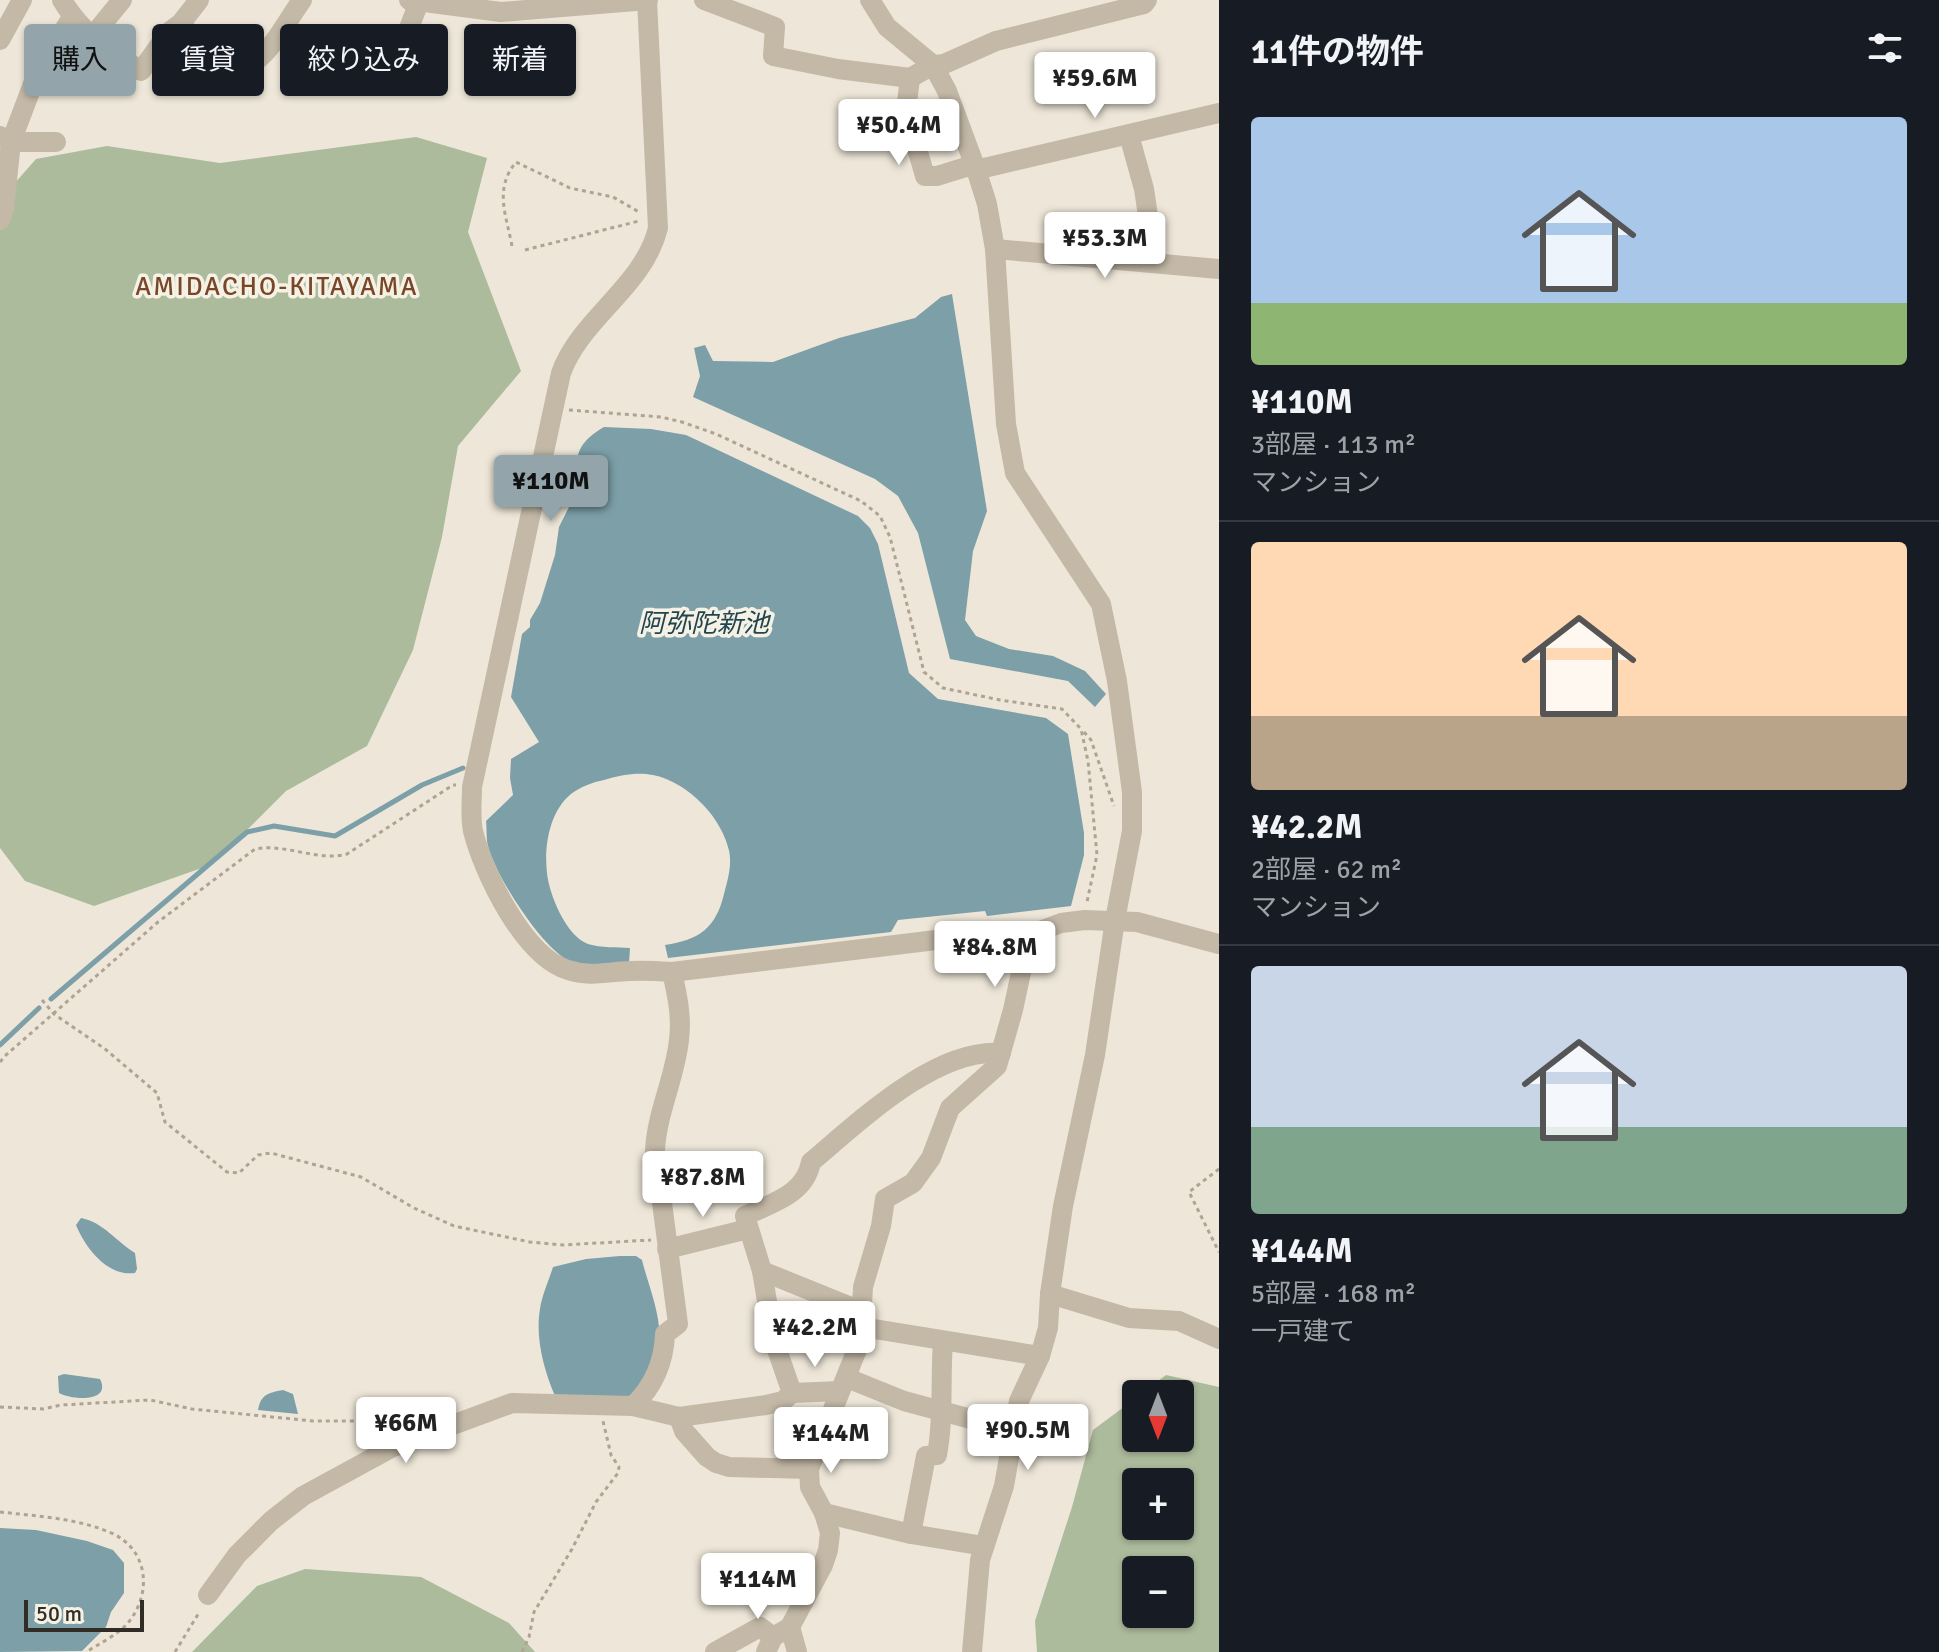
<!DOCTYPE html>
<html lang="ja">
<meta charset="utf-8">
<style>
:root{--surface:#171b24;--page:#20242c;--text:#f1f3f6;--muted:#9ea1a6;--line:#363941;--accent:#93a5ab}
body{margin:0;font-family:Signika,"Noto Sans JP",sans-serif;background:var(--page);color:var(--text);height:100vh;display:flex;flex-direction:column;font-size:30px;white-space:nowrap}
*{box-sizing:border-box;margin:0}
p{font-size:26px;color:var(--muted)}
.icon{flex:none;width:44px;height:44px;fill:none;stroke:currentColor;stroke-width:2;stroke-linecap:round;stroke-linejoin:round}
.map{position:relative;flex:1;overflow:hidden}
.sheet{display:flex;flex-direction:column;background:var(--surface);width:720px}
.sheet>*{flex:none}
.hud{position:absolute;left:24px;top:24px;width:760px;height:72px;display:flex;gap:16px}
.needle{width:52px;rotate:180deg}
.tools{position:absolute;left:1122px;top:1380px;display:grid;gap:16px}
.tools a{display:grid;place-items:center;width:72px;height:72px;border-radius:8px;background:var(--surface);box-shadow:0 2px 6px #0004;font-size:40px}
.scale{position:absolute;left:24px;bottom:20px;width:120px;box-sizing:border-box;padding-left:8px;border:4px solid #322c27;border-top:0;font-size:22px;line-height:28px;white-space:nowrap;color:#322c27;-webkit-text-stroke:6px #f6f1e5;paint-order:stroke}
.price{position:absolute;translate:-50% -68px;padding:0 18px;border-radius:8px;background:#fff;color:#222;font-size:26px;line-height:52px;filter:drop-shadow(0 2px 4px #0008)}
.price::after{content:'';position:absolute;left:50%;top:48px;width:24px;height:18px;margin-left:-12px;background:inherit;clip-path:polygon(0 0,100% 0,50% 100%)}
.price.active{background:var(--accent);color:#111}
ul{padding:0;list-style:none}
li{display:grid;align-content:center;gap:16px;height:424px;padding:0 32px}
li+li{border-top:2px solid var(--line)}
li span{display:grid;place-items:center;height:248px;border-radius:8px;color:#555}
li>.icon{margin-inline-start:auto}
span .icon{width:144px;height:144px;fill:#fffc;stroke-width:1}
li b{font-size:34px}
h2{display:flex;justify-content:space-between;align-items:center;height:96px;padding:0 32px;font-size:34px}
.pill{padding:0 28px;border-radius:8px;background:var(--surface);box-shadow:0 2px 6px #0004;font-size:28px;line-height:72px}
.pill.active{background:var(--accent);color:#111}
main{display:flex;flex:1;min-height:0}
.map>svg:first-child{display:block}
.green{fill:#acbb9b;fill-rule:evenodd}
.water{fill:#7c9fa8}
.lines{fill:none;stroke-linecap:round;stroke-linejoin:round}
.stream{stroke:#7c9fa8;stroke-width:5}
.path{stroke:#b0a391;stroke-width:3;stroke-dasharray:4 4;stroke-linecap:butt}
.minor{stroke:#c4b9a7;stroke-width:20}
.labels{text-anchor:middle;stroke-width:7;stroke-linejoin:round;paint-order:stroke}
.neighbourhood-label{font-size:26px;letter-spacing:2px;fill:#784728;stroke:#f6f1e5}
.water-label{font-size:26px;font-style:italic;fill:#21454f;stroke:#f6f1e5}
</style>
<main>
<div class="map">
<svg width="1219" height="1652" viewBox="0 0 1219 1652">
<rect width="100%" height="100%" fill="#eee7d9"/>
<!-- green -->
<g class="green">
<polygon points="416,137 487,158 468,232 521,371 458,446 442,537 413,650 367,746 286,791 213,864 94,906 25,881 0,848 0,200 36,159 107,146 220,163"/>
<path d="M1166 1375 1219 1387V1652H1037L1035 1621 1072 1507 1093 1430 1136 1398V1438H1180V1394H1141ZM1180 1482V1526H1136V1482ZM1180 1570V1614H1136V1570Z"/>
<polygon points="305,1569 421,1577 509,1623 535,1652 192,1652 257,1586"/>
</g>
<!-- water -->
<g class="water">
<polygon points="952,294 987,511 973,551 965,620 976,636 1009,649 1053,656 1085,671 1106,694 1095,707 1068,681 950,659 918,533 898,496 875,479 693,397 700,376 694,348 705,345 713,361 773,362 839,338 915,318 941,297"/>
<path d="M604 427 651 429 686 435 858 516 870 528 878 544 909 673 938 699 1046 718 1068 734 1084 833V855L1071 906 987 916 985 911 898 920 891 932 668 958 665 945C699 940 716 928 724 894 728 879 733 862 728 847 719 813 682 777 646 774 632 773 617 776 604 780 593 782 580 787 571 794 549 812 544 847 547 873 549 894 566 936 588 944 601 948 617 947 630 948L629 963C610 964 587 968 568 960 542 948 495 875 488 846 486 838 487 829 486 821L513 795 510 778 511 759 539 742 511 697 522 634 530 627V620L540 603 555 555 559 527 582 481C570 455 582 440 604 427Z"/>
<path d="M81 1218C103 1222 117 1242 135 1253L137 1269 135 1273C107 1277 85 1247 76 1225Z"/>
<path d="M620 1256H636L642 1260C649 1289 667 1327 656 1356 651 1370 641 1383 634 1396L603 1400 555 1396C544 1370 535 1338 540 1309 542 1295 549 1280 553 1267L586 1259Z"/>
<path d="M64 1374 100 1379C112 1403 71 1400 59 1393L58 1376Z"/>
<path d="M283 1390 293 1394 298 1414 258 1410C261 1394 268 1393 283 1390Z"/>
<polygon points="0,1528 36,1530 87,1541 113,1550 124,1563 124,1593 111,1612 106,1627 82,1651 0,1652"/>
</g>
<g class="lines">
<!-- stream -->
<g class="stream">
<polyline points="51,999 247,832 274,826 335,836 422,785 463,768"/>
<polyline points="0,1045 39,1008"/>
</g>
<!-- path -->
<g class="path">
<path d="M512 246C506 214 494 189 516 162L570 188 613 197 639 212"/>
<polyline points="525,250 639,221"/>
<polyline points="569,410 661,417 682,422 716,434 861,501 880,516 890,537 924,672 943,688 1000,700 1062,709 1081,729 1088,761 1097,855 1087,902"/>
<polyline points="1084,732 1091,740 1114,806"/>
<polyline points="42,1000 54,1014 105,1049 157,1093 165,1122 227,1172 239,1173 258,1155 271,1153 361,1177 414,1208 454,1226 530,1242 563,1245 651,1240"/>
<path d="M0 1062 6 1055 158 922 255 849C286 843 317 862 347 854L453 785H456"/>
<polyline points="1219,1169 1189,1192 1219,1252"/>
<polyline points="0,1407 43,1409 61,1405 150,1400 192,1409 313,1421 374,1421 394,1427"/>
<path d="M0 1512C36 1516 75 1518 109 1532 149 1548 153 1594 127 1624 117 1635 99 1644 86 1652"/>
<polyline points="175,1652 200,1611"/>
<polyline points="522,1652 529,1637 534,1612 572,1549 596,1502 618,1473 619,1467 611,1455 603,1421"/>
</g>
<!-- minor -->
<g class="minor">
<path d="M62 0C83 35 108 49 141 71L169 32 181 23 199 0"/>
<polyline points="409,0 501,12 648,0"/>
<path d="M647 0 658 228C644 286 581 318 561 373L472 787C472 801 470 817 473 831 483 872 524 957 568 970 589 977 607 972 629 971 643 970 658 971 672 972L969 936 1029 935 1061 923 1085 920 1137 922 1219 944"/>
<polyline points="704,0 775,27 773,56 838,69 910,78 933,65 944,64 996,41 1144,4 1147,0"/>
<polyline points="870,0 887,27 933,65 947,91 976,169 987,204 995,249 1006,424 1015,473 1101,604 1117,681 1132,792 1132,831 1115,920 1095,1055 1063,1206 1050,1294 1048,1328 1040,1356 1019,1401 1004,1486 980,1560 972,1652"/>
<path d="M181 23C190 34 199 49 210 58 253 94 280 30 302 0"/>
<polyline points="91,38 122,0"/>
<polyline points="0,40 22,0"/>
<polyline points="44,63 85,83"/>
<polyline points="400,74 401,49 419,2"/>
<polyline points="910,78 906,111 925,176 937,176 966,167 984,168 1219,113"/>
<polyline points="1129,135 1144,189 1151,236"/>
<polyline points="0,136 11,142 56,142"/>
<polyline points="0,220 4,209 11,142 36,76 72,17"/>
<polyline points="995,249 1219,269"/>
<polyline points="667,1249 748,1229"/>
<polyline points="762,1271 861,1311"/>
<polyline points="1050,1294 1129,1318 1179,1321 1219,1339"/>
<polyline points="862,1327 1040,1356"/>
<polyline points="847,1378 904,1401 1012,1430"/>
<polyline points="792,1393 840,1391"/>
<path d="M633 1406C654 1386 664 1363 665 1334L678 1324 655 1150C657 1112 675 1078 679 1040 682 1016 677 994 672 972"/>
<polyline points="679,1417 684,1431 707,1457 716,1463 729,1467 809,1469"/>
<polyline points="824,1513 911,1534 984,1546"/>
<path d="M911 1534 926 1456 937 1455C944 1417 940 1380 943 1342"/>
<path d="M208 1595 237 1555 271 1521 303 1496 393 1447 512 1403 633 1406 679 1417 766 1405 783 1401 792 1393 773 1338 762 1271 745 1216C771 1203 805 1195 811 1162 859 1122 935 1048 1001 1053"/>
<polyline points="790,1627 797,1652"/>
<polyline points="715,1652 760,1627 773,1637"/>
<polyline points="766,1652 773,1637 790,1627 823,1565 828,1550 830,1533 824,1513 810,1487 809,1469 860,1342 863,1287 881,1226 885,1199 913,1183 931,1158 950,1108 997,1066 1013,1010 1029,935"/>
</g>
</g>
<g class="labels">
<!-- neighbourhood labels -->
<g class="neighbourhood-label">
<text x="277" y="295">AMIDACHO-KITAYAMA</text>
</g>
<!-- water labels -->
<g class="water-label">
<text x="704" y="632">阿弥陀新池</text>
</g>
</g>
</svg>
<div class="tools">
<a><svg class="needle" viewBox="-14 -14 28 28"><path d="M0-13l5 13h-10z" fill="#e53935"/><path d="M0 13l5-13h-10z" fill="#9ea1a6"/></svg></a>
<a>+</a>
<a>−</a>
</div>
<div class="scale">50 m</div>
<b class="price" style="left:1095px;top:120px">¥59.6M</b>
<b class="price" style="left:899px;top:167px">¥50.4M</b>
<b class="price" style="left:1105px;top:280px">¥53.3M</b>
<b class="price active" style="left:551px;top:523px">¥110M</b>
<b class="price" style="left:995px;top:989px">¥84.8M</b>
<b class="price" style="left:703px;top:1219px">¥87.8M</b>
<b class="price" style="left:815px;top:1369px">¥42.2M</b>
<b class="price" style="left:406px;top:1465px">¥66M</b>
<b class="price" style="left:1028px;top:1472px">¥90.5M</b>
<b class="price" style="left:831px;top:1475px">¥144M</b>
<b class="price" style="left:758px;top:1621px">¥114M</b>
<div class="hud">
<a class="pill active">購入</a>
<a class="pill">賃貸</a>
<a class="pill">絞り込み</a>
<a class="pill">新着</a>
</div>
</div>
<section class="sheet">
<h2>11件の物件<svg class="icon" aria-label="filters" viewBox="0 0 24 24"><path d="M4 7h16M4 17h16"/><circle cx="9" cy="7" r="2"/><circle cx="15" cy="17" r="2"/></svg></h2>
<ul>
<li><span style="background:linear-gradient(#a9c7e8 75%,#8fb573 0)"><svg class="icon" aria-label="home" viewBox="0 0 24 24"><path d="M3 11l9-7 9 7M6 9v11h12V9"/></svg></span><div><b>¥110M</b><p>3部屋 · 113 m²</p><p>マンション</p></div></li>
<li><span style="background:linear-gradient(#ffd9b3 70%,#b9a48a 0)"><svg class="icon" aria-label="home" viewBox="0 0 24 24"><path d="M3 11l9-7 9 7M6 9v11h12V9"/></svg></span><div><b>¥42.2M</b><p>2部屋 · 62 m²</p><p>マンション</p></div></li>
<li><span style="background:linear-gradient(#c9d6e8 65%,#7fa58c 0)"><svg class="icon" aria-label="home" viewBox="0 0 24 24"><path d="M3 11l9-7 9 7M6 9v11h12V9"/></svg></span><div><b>¥144M</b><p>5部屋 · 168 m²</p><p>一戸建て</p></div></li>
</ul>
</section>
</main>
